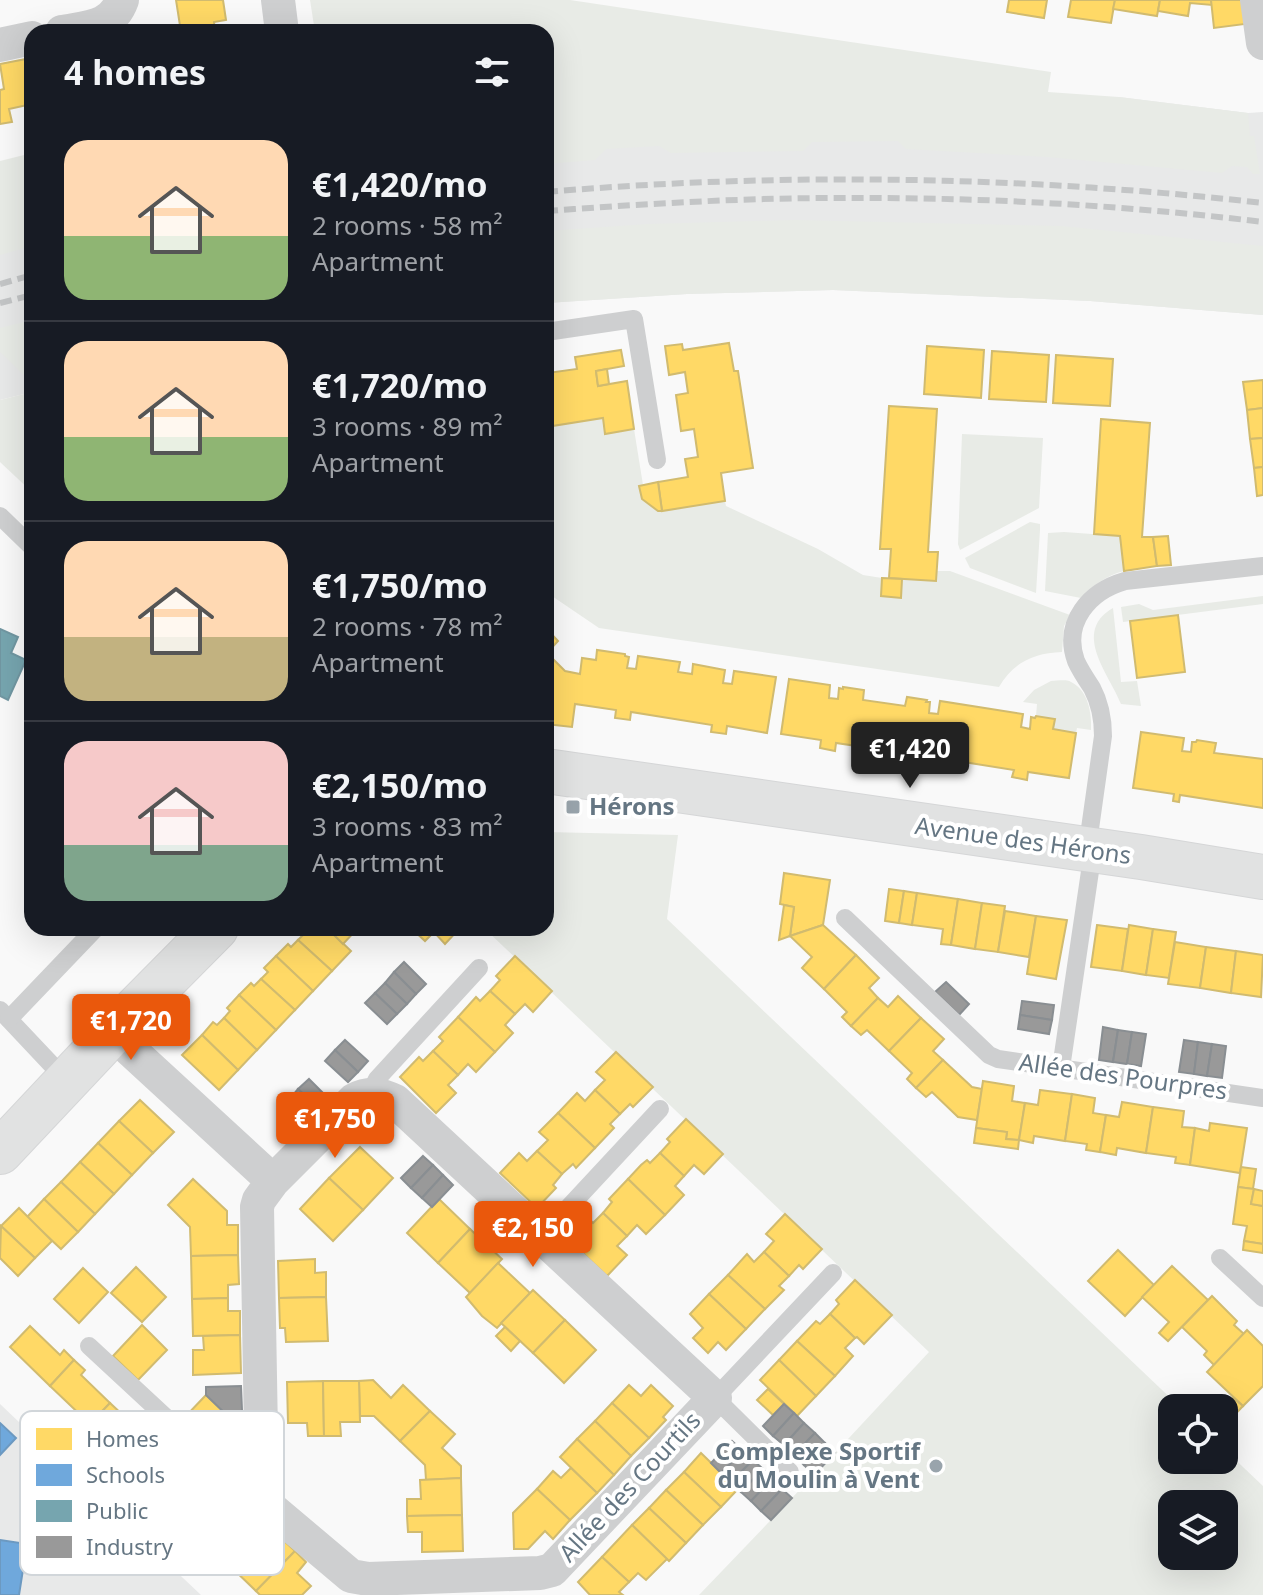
<!DOCTYPE html>
<meta charset="utf-8">
<style>
:root{--surface:#171b24;--page:#20242c;--text:#f1f3f6;--muted:#9ea1a6;--line:#363941;--accent:#ea580c}
body{margin:0;font-family:"Noto Sans",sans-serif;background:var(--page);color:var(--text);height:100vh;display:flex;flex-direction:column;font-size:30px;white-space:nowrap}
*{box-sizing:border-box;margin:0}
p{font-size:26px;color:var(--muted)}
.icon{flex:none;width:44px;height:44px;fill:none;stroke:currentColor;stroke-width:2;stroke-linecap:round;stroke-linejoin:round}
.map{position:relative;flex:1;overflow:hidden}
.side{position:absolute;left:24px;top:24px;width:530px;height:912px;display:flex;flex-direction:column;background:var(--surface);border-radius:24px;box-shadow:0 8px 32px #0002}
.side>*{flex:none}
.tools{position:absolute;left:1158px;top:1394px;display:grid;gap:16px}
.tools a{display:grid;place-items:center;width:80px;height:80px;border-radius:16px;background:var(--surface);box-shadow:0 8px 32px #0002;font-size:40px}
.price{position:absolute;translate:-50% -68px;padding:0 18px;border-radius:8px;background:var(--accent);color:#fff;font-size:26px;line-height:52px;filter:drop-shadow(0 2px 4px #0008)}
.price::after{content:'';position:absolute;left:50%;top:48px;width:24px;height:18px;margin-left:-12px;background:inherit;clip-path:polygon(0 0,100% 0,50% 100%)}
.price.current{background:#222;color:#fff}
ul{padding:0;list-style:none}
li{display:flex;align-items:center;gap:24px;height:200px;padding:0 40px}
li+li{border-top:2px solid var(--line)}
li span{display:grid;place-items:center;flex:none;width:224px;height:160px;border-radius:24px;color:#555}
li>.icon{margin-inline-start:auto}
span .icon{width:96px;height:96px;fill:#fffc;stroke-width:1}
li b{font-size:34px}
h2{display:flex;justify-content:space-between;align-items:center;height:96px;padding:0 40px;font-size:34px}
.map>svg:first-child{display:block}
.built{fill:#e8e9e9}
.green{fill:#e8ebe6;fill-rule:evenodd}
.homes{fill:#ffd966;stroke:#d1bb6f;stroke-width:2}
.schools{fill:#6fa8dc;stroke:#6c99c1;stroke-width:2}
.public{fill:#76a5af;stroke:#7197a2;stroke-width:2}
.industry{fill:#999;stroke:#898e92;stroke-width:2}
.lines{fill:none;stroke-linecap:round;stroke-linejoin:round}
.secondary-casing{stroke:#d5d6d7;stroke-width:46}
.lane{stroke:#cecfd0;stroke-width:18}
.street{stroke:#cecfd0;stroke-width:34}
.secondary{stroke:#e1e2e2;stroke-width:44}
.rail{stroke:#c3c5c6;stroke-width:6;stroke-dasharray:12 6;stroke-linecap:butt}
.poi-dot{fill:#99a4ac;stroke:#fff;stroke-width:3}
.labels{text-anchor:middle;stroke-width:8;stroke-linejoin:round;paint-order:stroke}
.poi-label{font-size:24px;font-weight:bold;fill:#657683;stroke:#fff;text-anchor:start}
.street-label{font-size:24px;fill:#657683;stroke:#fff}
.key{fill:#fff;stroke:#d1d6da;stroke-width:2}
.key-label{font-size:22px;fill:#657683}
</style>
<div class="map">
<svg width="1263" height="1595" viewBox="0 0 1263 1595">
<rect width="100%" height="100%" fill="#f9f9f9"/>
<!-- built -->
<g class="built">
<polygon points="1119,97 1248,113 1263,112 1263,315 1090,301 833,290 687,294 546,303 546,98"/>
<polygon points="32,181 32,392 0,400 0,189"/>
<polygon points="0,1404 165,1561 201,1595 0,1595"/>
</g>
<!-- green -->
<g class="green">
<polygon points="310,0 570,0 1051,72 1048,92 1119,97 1248,113 1250,136 1254,136 1260,174 1253,174 1247,167 1232,166 1222,173 1047,157 906,149 898,141 812,142 803,151 671,153 659,146 606,149 595,160 546,164 546,32 315,32"/>
<polygon points="32,153 32,246 0,255 0,161"/>
<polygon points="794,220 1061,226 1263,246 1263,315 1090,301 833,290 687,294 546,303 546,231 648,224"/>
<polygon points="32,320 32,383 0,352 0,328"/>
<polygon points="32,392 32,492 0,462 0,400"/>
<path d="M603 418 606 433 634 429 643 485 639 486 642 499 657 511 725 501 726 506 818 549 863 575 882 578 881 596 901 597 902 579 936 581 937 571H950L1070 615 1064 626 1062 652C1034 653 1014 662 999 687L599 628 546 592V427Z"/>
<polygon points="962,434 1043,438 1039,508 960,550 958,544"/>
<polygon points="1030,522 1040,524 1040,530 1036,593 970,568 965,558"/>
<path d="M1064 532 1120 536 1124 571C1107 575 1092 586 1081 598L1045 591 1048 533Z"/>
<polygon points="1263,596 1263,604 1123,622 1121,607 1139,604 1153,610"/>
<path d="M1113 608 1121 682 1137 681 1141 706 1121 704C1110 675 1071 632 1113 608Z"/>
<path d="M1051 681C1057 681 1066 679 1071 682 1088 690 1092 713 1091 730L1077 728 1076 733 1053 729 1055 719 1036 716 1037 704 1023 702 1034 690Z"/>
<path d="M546 832 678 835 667 919 1181 1408H1172V1460H1224V1449L1263 1486V1595H699L835 1453 929 1352 484 928H546ZM1172 1504H1224V1556H1172Z"/>
</g>
<!-- homes -->
<g class="homes">
<polygon points="176,0 223,0 226,20 214,22 215,32 181,32"/>
<polygon points="1009,0 1047,0 1044,18 1007,12"/>
<polygon points="1071,0 1115,0 1111,23 1068,17"/>
<polygon points="1115,0 1160,0 1157,16 1113,9"/>
<polygon points="1160,0 1211,0 1212,5 1190,3 1188,16 1158,11"/>
<polygon points="1211,0 1242,0 1245,24 1214,28"/>
<polygon points="26,59 32,88 32,104 9,109 12,122 0,124 0,90 4,89 0,64"/>
<polygon points="729,343 734,371 738,371 753,468 721,473 725,501 662,511 658,482 688,477 685,459 698,457 694,429 681,431 676,395 688,393 685,372 669,375 665,346 682,344 683,350"/>
<polygon points="927,346 984,350 981,398 924,394"/>
<polygon points="621,350 624,366 596,371 598,386 627,381 634,429 605,434 603,418 546,427 546,362 548,373 577,369 575,357"/>
<polygon points="992,351 1049,355 1046,402 989,399"/>
<polygon points="1056,355 1113,359 1110,406 1053,403"/>
<polygon points="607,369 609,384 598,386 596,371"/>
<polygon points="1263,380 1263,408 1247,410 1243,382"/>
<polygon points="889,406 937,409 928,552 938,552 936,581 889,578 891,549 880,549"/>
<polygon points="1263,408 1263,438 1250,439 1247,410"/>
<polygon points="1101,419 1150,423 1142,537 1153,537 1157,566 1124,571 1120,536 1094,534"/>
<polygon points="1263,438 1263,467 1254,468 1250,439"/>
<polygon points="1263,467 1263,495 1257,496 1254,468"/>
<polygon points="658,482 662,511 658,511 642,499 639,486"/>
<polygon points="1168,536 1171,565 1157,566 1153,537"/>
<polygon points="882,578 902,579 901,598 881,596"/>
<polygon points="1178,615 1185,672 1137,678 1130,621"/>
<polygon points="546,628 558,641 547,653 565,671 580,674 582,658 596,660 597,650 625,654 625,656 629,657 627,668 636,669 638,656 680,662 678,672 692,674 693,664 725,670 723,683 732,684 734,671 776,677 767,733 727,726 726,734 711,732 712,725 631,712 630,720 615,718 616,710 575,704 572,727 546,724"/>
<polygon points="789,679 830,685 829,698 838,699 839,688 843,689 843,687 864,690 863,700 905,706 907,697 927,700 926,702 930,702 929,713 938,714 940,701 1023,714 1021,727 1030,729 1031,717 1035,718 1036,716 1055,719 1053,729 1076,733 1069,778 1028,772 1027,780 1012,777 1014,770 932,757 931,765 916,763 917,755 836,743 835,751 820,748 821,740 781,734"/>
<polygon points="1141,732 1184,738 1182,751 1191,752 1192,742 1196,742 1197,740 1216,743 1214,753 1263,759 1263,808 1180,795 1179,802 1173,801 1174,794 1133,788"/>
<polygon points="784,873 830,880 823,925 790,936 794,907 780,904"/>
<polygon points="889,889 904,891 899,923 885,921"/>
<polygon points="904,891 917,893 912,925 899,923"/>
<polygon points="917,893 958,899 951,945 941,944 943,929 912,925"/>
<polygon points="958,899 982,903 975,949 951,945"/>
<polygon points="982,903 1005,906 998,952 975,949"/>
<polygon points="784,905 794,907 790,936 779,940"/>
<polygon points="1005,911 1036,916 1029,957 998,952"/>
<polygon points="1036,916 1067,920 1056,979 1027,974"/>
<polygon points="823,925 856,955 824,989 802,968 812,957 790,936"/>
<polygon points="1097,925 1128,929 1122,971 1091,967"/>
<polygon points="1129,925 1153,929 1146,975 1122,971"/>
<polygon points="303,928 327,928 351,951 332,971 298,940 306,932"/>
<polygon points="327,928 358,928 343,944"/>
<polygon points="411,928 460,928 445,944 434,932 425,941"/>
<polygon points="1153,929 1176,932 1169,978 1146,975"/>
<polygon points="298,940 332,971 313,991 276,956 288,944 291,947"/>
<polygon points="1175,942 1206,947 1200,988 1168,984"/>
<polygon points="1206,947 1236,951 1231,993 1200,988"/>
<polygon points="1236,951 1263,955 1261,997 1231,993"/>
<polygon points="856,955 879,978 869,988 878,998 851,1026 842,1017 847,1012 824,989"/>
<polygon points="276,956 313,991 295,1010 261,979 268,972 264,968"/>
<polygon points="515,956 552,991 533,1012 525,1004 515,1014 490,991 500,980 496,976"/>
<polygon points="261,979 295,1010 276,1030 239,995 251,983 254,986"/>
<polygon points="490,991 515,1014 505,1025 513,1033 495,1052 458,1017 476,997 480,1001"/>
<polygon points="239,995 276,1030 257,1050 224,1018 230,1011 227,1008"/>
<polygon points="898,996 921,1018 889,1051 867,1030 861,1035 851,1026 878,998 888,1007"/>
<polygon points="458,1017 495,1052 476,1072 468,1064 458,1075 433,1051 443,1041 439,1037"/>
<polygon points="224,1018 257,1050 238,1070 202,1035 213,1022 217,1025"/>
<polygon points="921,1018 944,1039 933,1051 943,1060 916,1088 907,1079 912,1073 889,1051"/>
<polygon points="202,1035 238,1070 219,1090 182,1055"/>
<polygon points="433,1051 458,1075 448,1085 456,1093 436,1113 400,1077 419,1057 423,1061"/>
<polygon points="616,1052 653,1087 633,1107 630,1104 620,1114 595,1090 605,1080 596,1072"/>
<polygon points="943,1060 972,1087 982,1089 977,1120 958,1117 932,1092 926,1097 916,1088"/>
<polygon points="983,1081 1014,1086 1012,1101 1025,1103 1019,1140 1006,1139 1007,1132 976,1128"/>
<polygon points="595,1090 620,1114 610,1124 614,1128 595,1148 558,1113 577,1093 585,1101"/>
<polygon points="1040,1090 1072,1094 1065,1141 1034,1136 1033,1143 1019,1140 1025,1103 1038,1105"/>
<polygon points="1072,1094 1095,1098 1093,1113 1106,1115 1100,1152 1086,1150 1087,1144 1065,1141"/>
<polygon points="140,1100 174,1132 153,1153 119,1121"/>
<polygon points="1122,1102 1153,1107 1146,1153 1117,1148 1116,1155 1100,1152 1106,1115 1119,1117"/>
<polygon points="1153,1107 1184,1111 1182,1127 1195,1128 1190,1165 1175,1163 1176,1157 1146,1153"/>
<polygon points="558,1113 595,1148 576,1168 573,1164 562,1174 537,1151 548,1140 539,1132"/>
<polygon points="686,1119 723,1154 704,1174 694,1165 684,1176 660,1153 670,1142 667,1139"/>
<polygon points="119,1121 153,1153 132,1175 98,1143"/>
<polygon points="1210,1123 1247,1128 1240,1173 1190,1165 1195,1128 1209,1131"/>
<polygon points="976,1128 1007,1132 1006,1139 1019,1140 1018,1149 974,1143"/>
<polygon points="98,1143 132,1175 114,1194 80,1162"/>
<polygon points="360,1147 393,1178 363,1210 329,1178"/>
<polygon points="537,1151 562,1174 553,1185 556,1188 537,1208 500,1173 519,1153 527,1161"/>
<polygon points="660,1153 684,1176 675,1186 684,1195 665,1215 628,1179 641,1165 647,1160 650,1163"/>
<polygon points="80,1162 114,1194 95,1214 61,1182"/>
<polygon points="1241,1167 1256,1169 1253,1189 1238,1187"/>
<polygon points="329,1178 363,1210 333,1241 300,1209"/>
<polygon points="193,1179 227,1211 227,1225 238,1225 238,1255 191,1256 190,1227 168,1205"/>
<polygon points="628,1179 665,1215 646,1234 637,1225 627,1236 603,1213 612,1202 609,1199"/>
<polygon points="61,1182 95,1214 78,1232 44,1199"/>
<polygon points="1238,1187 1254,1189 1251,1204 1263,1206 1263,1244 1244,1241 1247,1226 1233,1224"/>
<polygon points="1254,1189 1263,1191 1263,1206 1251,1204"/>
<polygon points="44,1199 78,1232 61,1249 27,1217"/>
<polygon points="439,1199 470,1229 438,1263 407,1233"/>
<polygon points="19,1208 52,1241 35,1258 1,1226"/>
<polygon points="603,1213 627,1236 617,1246 627,1255 607,1276 570,1241 590,1220 593,1223"/>
<polygon points="785,1214 822,1249 803,1269 799,1265 789,1276 764,1252 774,1241 766,1234"/>
<polygon points="1,1226 35,1258 18,1276 0,1258"/>
<polygon points="470,1229 502,1259 470,1293 438,1263"/>
<polygon points="1244,1241 1263,1244 1263,1253 1243,1250"/>
<polygon points="1118,1250 1154,1285 1125,1316 1088,1281"/>
<polygon points="764,1252 789,1276 779,1286 784,1290 765,1309 728,1275 747,1254 754,1262"/>
<polygon points="238,1255 239,1284 228,1285 228,1298 192,1299 191,1256"/>
<polygon points="315,1259 315,1273 326,1272 326,1297 279,1298 278,1261"/>
<polygon points="498,1263 530,1293 497,1328 482,1316 466,1297"/>
<polygon points="1172,1266 1208,1300 1168,1341 1159,1333 1169,1322 1142,1297"/>
<polygon points="136,1267 166,1297 142,1322 111,1293"/>
<polygon points="83,1268 108,1292 79,1323 54,1299"/>
<polygon points="728,1275 765,1309 746,1329 709,1294"/>
<polygon points="855,1280 892,1315 864,1344 857,1337 855,1338 830,1314 839,1304 836,1300"/>
<polygon points="533,1290 565,1320 533,1353 501,1323"/>
<polygon points="709,1294 746,1329 726,1350 718,1342 708,1353 693,1338 703,1328 690,1314"/>
<polygon points="1212,1296 1237,1321 1234,1325 1244,1334 1214,1365 1204,1355 1207,1351 1182,1327"/>
<polygon points="326,1297 328,1341 286,1342 285,1328 280,1328 279,1298"/>
<polygon points="228,1298 228,1311 240,1311 240,1335 193,1336 192,1299"/>
<polygon points="830,1314 855,1338 845,1348 853,1356 835,1376 797,1341 816,1321 820,1324"/>
<polygon points="565,1320 596,1350 564,1383 533,1353"/>
<polygon points="142,1325 167,1350 138,1380 113,1356"/>
<polygon points="30,1326 60,1355 64,1350 74,1360 50,1386 10,1347"/>
<polygon points="505,1327 520,1341 511,1351 496,1336"/>
<polygon points="1247,1330 1263,1346 1263,1386 1243,1406 1207,1372"/>
<polygon points="240,1335 241,1373 193,1375 193,1350 204,1350 203,1336"/>
<polygon points="797,1341 835,1376 816,1396 779,1360"/>
<polygon points="74,1360 85,1370 81,1375 110,1403 90,1424 50,1386"/>
<polygon points="779,1360 816,1396 797,1416 760,1380"/>
<polygon points="373,1380 391,1398 403,1385 430,1411 400,1441 374,1416 360,1416 359,1381"/>
<polygon points="323,1381 324,1436 308,1436 307,1423 288,1423 287,1382"/>
<polygon points="323,1381 359,1381 360,1422 340,1422 341,1436 324,1436"/>
<polygon points="629,1385 641,1396 651,1385 673,1406 663,1417 666,1420 649,1438 612,1403"/>
<polygon points="768,1389 784,1404 773,1415 757,1400"/>
<polygon points="206,1395 240,1427 219,1448 185,1417"/>
<polygon points="1233,1398 1243,1406 1224,1426 1223,1408"/>
<polygon points="110,1403 140,1431 144,1427 155,1437 130,1463 90,1424"/>
<polygon points="612,1403 649,1438 631,1456 595,1421"/>
<polygon points="430,1411 455,1434 442,1448 461,1466 461,1478 426,1480 425,1465 400,1441"/>
<polygon points="595,1421 631,1456 614,1475 577,1439"/>
<polygon points="577,1439 614,1475 597,1493 560,1457"/>
<polygon points="701,1453 738,1489 721,1507 684,1472"/>
<polygon points="571,1468 597,1493 570,1520 537,1489 553,1471 561,1478"/>
<polygon points="684,1472 721,1507 703,1525 666,1490"/>
<polygon points="461,1478 462,1515 407,1516 407,1499 421,1499 420,1480"/>
<polygon points="537,1489 570,1520 553,1539 545,1531 528,1549 514,1549 513,1513"/>
<polygon points="666,1490 703,1525 686,1543 649,1508"/>
<polygon points="649,1508 686,1543 669,1561 632,1525"/>
<polygon points="462,1515 463,1551 422,1552 422,1532 408,1532 407,1516"/>
<polygon points="632,1525 667,1559 646,1580 638,1573 629,1582 602,1557"/>
<polygon points="259,1536 273,1549 282,1539 295,1551 256,1591 230,1566"/>
<polygon points="295,1551 306,1562 297,1573 311,1586 302,1595 260,1595 256,1591"/>
<polygon points="602,1557 629,1582 619,1592 623,1595 590,1595 578,1582"/>
</g>
<!-- schools -->
<g class="schools">
<polygon points="0,1423 16,1438 0,1455"/>
<polygon points="0,1540 27,1544 19,1595 0,1595"/>
</g>
<!-- public -->
<polygon class="public" points="0,629 18,637 11,653 26,660 8,700 0,696"/>
<!-- industry -->
<g class="industry">
<polygon points="404,962 426,984 416,994 394,972"/>
<polygon points="394,972 416,994 407,1004 385,983"/>
<polygon points="946,982 969,1004 959,1015 935,992"/>
<polygon points="385,983 407,1004 397,1014 375,993"/>
<polygon points="375,993 397,1014 387,1024 365,1003"/>
<polygon points="1022,1001 1054,1005 1052,1020 1020,1015"/>
<polygon points="1020,1015 1052,1020 1049,1034 1018,1029"/>
<polygon points="1103,1027 1118,1030 1113,1062 1099,1060"/>
<polygon points="1118,1030 1132,1032 1127,1064 1113,1062"/>
<polygon points="1132,1032 1146,1034 1141,1066 1127,1064"/>
<polygon points="345,1040 368,1061 358,1072 335,1050"/>
<polygon points="1184,1040 1198,1042 1194,1074 1179,1072"/>
<polygon points="1198,1042 1212,1044 1207,1076 1194,1074"/>
<polygon points="1212,1044 1226,1046 1222,1078 1207,1076"/>
<polygon points="335,1050 358,1072 348,1082 325,1061"/>
<polygon points="309,1079 331,1101 321,1111 298,1089"/>
<polygon points="298,1089 321,1111 312,1121 289,1100"/>
<polygon points="423,1156 433,1165 411,1188 401,1178"/>
<polygon points="433,1165 443,1175 422,1198 411,1188"/>
<polygon points="443,1175 453,1185 432,1207 422,1198"/>
<polygon points="241,1386 242,1410 232,1420 206,1395 206,1387"/>
<polygon points="784,1404 794,1413 773,1436 763,1426"/>
<polygon points="794,1413 804,1423 784,1445 773,1436"/>
<polygon points="804,1423 815,1433 794,1455 784,1445"/>
<polygon points="815,1433 825,1443 804,1465 794,1455"/>
<polygon points="732,1441 743,1451 721,1473 711,1463"/>
<polygon points="825,1443 835,1453 814,1475 804,1465"/>
<polygon points="743,1451 753,1460 731,1482 721,1473"/>
<polygon points="753,1460 763,1469 741,1492 731,1482"/>
<polygon points="763,1469 772,1479 751,1501 741,1492"/>
<polygon points="772,1479 782,1489 761,1511 751,1501"/>
<polygon points="782,1489 792,1498 771,1520 761,1511"/>
</g>
<g class="lines">
<defs>
<g id="secondary">
<polyline points="546,771 1141,857 1263,877"/>
<polyline points="0,1152 112,1033 216,928"/>
</g>
</defs>
<!-- secondary casing -->
<use href="#secondary" class="secondary-casing"/>
<!-- lane -->
<g class="lane">
<polyline points="546,332 634,319 657,460"/>
<polyline points="0,516 32,547"/>
<path d="M1087 850 1103 736C1103 719 1100 703 1092 688 1086 679 1080 670 1076 661 1062 622 1090 591 1125 581L1263 566"/>
<polyline points="845,918 989,1055 998,1059 1263,1098"/>
<polyline points="0,1010 67,1081"/>
<polyline points="9,1019 96,928"/>
<polyline points="1061,1068 1093,851"/>
<polyline points="374,1094 374,1085 377,1079 479,968"/>
<polyline points="541,1237 660,1109"/>
<polyline points="1220,1258 1263,1298"/>
<polyline points="89,1346 213,1461 222,1468 261,1473"/>
<polyline points="790,1472 715,1398 833,1273"/>
</g>
<!-- street -->
<g class="street">
<polyline points="278,0 282,32"/>
<polyline points="1257,0 1263,43"/>
<path d="M62 32C87 27 112 28 122 0"/>
<polyline points="0,45 32,38"/>
<path d="M112 1033 273 1181 259 1200 257 1207 262 1490 268 1506 351 1576 368 1579 540 1573 552 1570 715 1398 395 1101C381 1094 369 1092 354 1100L273 1181"/>
</g>
<!-- secondary -->
<use href="#secondary" class="secondary"/>
<!-- rail -->
<g class="rail">
<path d="M546 192C784 172 1025 176 1263 203"/>
<path d="M546 211C643 204 740 198 838 198 979 197 1123 205 1263 222"/>
<polyline points="0,284 32,275"/>
<polyline points="0,303 32,295"/>
</g>
</g>
<!-- markers -->
<g class="poi-dot">
<rect x="565" y="799" width="16" height="16" rx="4"/>
<circle cx="936" cy="1466" r="8"/>
</g>
<g class="labels">
<!-- poi labels -->
<g class="poi-label">
<text x="589" y="815">Hérons</text>
<text x="920" y="1460" text-anchor="end">Complexe Sportif<tspan x="920" dy="28">du Moulin à Vent</tspan></text>
</g>
<!-- street labels -->
<g class="street-label">
<text transform="translate(1023 841) rotate(8)" y="8">Avenue des Hérons</text>
<text transform="translate(1123 1077) rotate(8)" y="8">Allée des Pourpres</text>
<text transform="translate(630 1487) rotate(-47)" y="8">Allée des Courtils</text>
</g>
</g>
<!-- legend -->
<rect x="20" y="1411" width="264" height="164" rx="12" class="key"/>
<rect x="36" y="1428" width="36" height="22" fill="#ffd966"/>
<rect x="36" y="1464" width="36" height="22" fill="#6fa8dc"/>
<rect x="36" y="1500" width="36" height="22" fill="#76a5af"/>
<rect x="36" y="1536" width="36" height="22" fill="#999"/>
<g class="key-label">
<text x="86" y="1447">Homes</text>
<text x="86" y="1483">Schools</text>
<text x="86" y="1519">Public</text>
<text x="86" y="1555">Industry</text>
</g>
</svg>
<div class="tools">
<a><svg class="icon" aria-label="locate" viewBox="0 0 24 24"><circle cx="12" cy="12" r="6"/><path d="M12 2v4M12 18v4M2 12h4M18 12h4"/></svg></a>
<a><svg class="icon" aria-label="layers" viewBox="0 0 24 24"><path d="M12 4l9 5-9 5-9-5zM3 14l9 5 9-5"/></svg></a>
</div>
<b class="price current" style="left:910px;top:790px">€1,420</b>
<b class="price" style="left:131px;top:1062px">€1,720</b>
<b class="price" style="left:335px;top:1160px">€1,750</b>
<b class="price" style="left:533px;top:1269px">€2,150</b>
<section class="side">
<h2>4 homes<svg class="icon" aria-label="filters" viewBox="0 0 24 24"><path d="M4 7h16M4 17h16"/><circle cx="9" cy="7" r="2"/><circle cx="15" cy="17" r="2"/></svg></h2>
<ul>
<li><span style="background:linear-gradient(#ffd9b3 60%,#8fb573 0)"><svg class="icon" aria-label="home" viewBox="0 0 24 24"><path d="M3 11l9-7 9 7M6 9v11h12V9"/></svg></span><div><b>€1,420/mo</b><p>2 rooms · 58 m²</p><p>Apartment</p></div></li>
<li><span style="background:linear-gradient(#ffd9b3 60%,#8fb573 0)"><svg class="icon" aria-label="home" viewBox="0 0 24 24"><path d="M3 11l9-7 9 7M6 9v11h12V9"/></svg></span><div><b>€1,720/mo</b><p>3 rooms · 89 m²</p><p>Apartment</p></div></li>
<li><span style="background:linear-gradient(#ffd9b3 60%,#c2b280 0)"><svg class="icon" aria-label="home" viewBox="0 0 24 24"><path d="M3 11l9-7 9 7M6 9v11h12V9"/></svg></span><div><b>€1,750/mo</b><p>2 rooms · 78 m²</p><p>Apartment</p></div></li>
<li><span style="background:linear-gradient(#f6c9c9 65%,#7fa58c 0)"><svg class="icon" aria-label="home" viewBox="0 0 24 24"><path d="M3 11l9-7 9 7M6 9v11h12V9"/></svg></span><div><b>€2,150/mo</b><p>3 rooms · 83 m²</p><p>Apartment</p></div></li>
</ul>
</section>
</div>
